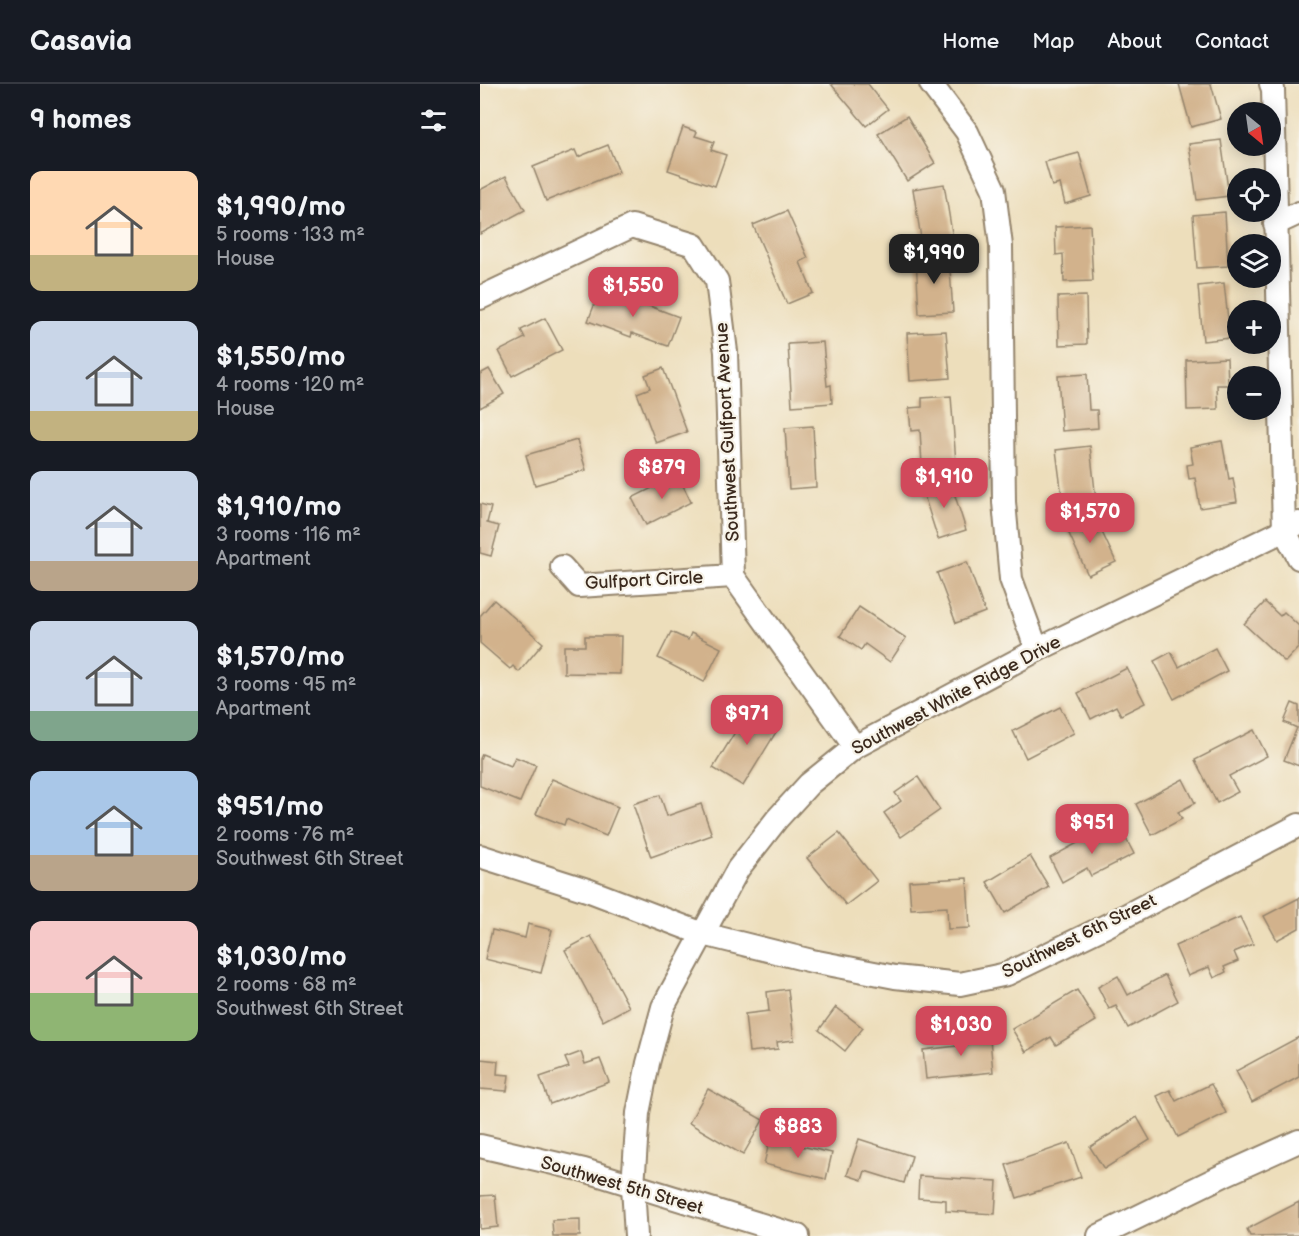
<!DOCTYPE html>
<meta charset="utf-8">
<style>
:root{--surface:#171b24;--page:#20242c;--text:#f1f3f6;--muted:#9ea1a6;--line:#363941;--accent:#d1495b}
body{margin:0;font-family:"Balsamiq Sans",sans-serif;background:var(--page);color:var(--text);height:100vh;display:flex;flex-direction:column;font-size:22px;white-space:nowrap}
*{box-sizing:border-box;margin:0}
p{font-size:20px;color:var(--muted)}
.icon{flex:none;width:33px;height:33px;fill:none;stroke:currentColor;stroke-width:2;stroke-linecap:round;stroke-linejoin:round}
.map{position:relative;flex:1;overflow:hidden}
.sheet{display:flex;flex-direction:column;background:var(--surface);width:480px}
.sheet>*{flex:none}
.needle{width:39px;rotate:151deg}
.tools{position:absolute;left:747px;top:18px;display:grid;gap:12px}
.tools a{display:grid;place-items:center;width:54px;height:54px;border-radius:50%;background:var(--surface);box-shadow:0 3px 15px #0003;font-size:30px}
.price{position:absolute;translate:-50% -51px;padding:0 14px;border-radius:12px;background:var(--accent);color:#fff;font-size:20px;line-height:39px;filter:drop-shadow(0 2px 3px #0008)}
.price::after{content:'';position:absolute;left:50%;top:36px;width:18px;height:14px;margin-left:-9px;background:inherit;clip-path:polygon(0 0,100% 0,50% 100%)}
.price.on{background:#222;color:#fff}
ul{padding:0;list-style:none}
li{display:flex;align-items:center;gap:18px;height:150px;padding:0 30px}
li span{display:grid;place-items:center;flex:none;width:168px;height:120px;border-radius:12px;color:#555}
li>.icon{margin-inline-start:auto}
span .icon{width:72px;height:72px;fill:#fffc;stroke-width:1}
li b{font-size:26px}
h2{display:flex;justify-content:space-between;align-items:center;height:72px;padding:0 30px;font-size:26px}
header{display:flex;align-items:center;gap:36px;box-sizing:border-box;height:84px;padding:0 30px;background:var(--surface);border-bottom:2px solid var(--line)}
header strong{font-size:28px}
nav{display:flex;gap:33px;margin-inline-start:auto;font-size:21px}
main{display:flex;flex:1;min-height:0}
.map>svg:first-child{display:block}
.building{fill:#d2b28c}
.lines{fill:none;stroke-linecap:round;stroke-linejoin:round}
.street-casing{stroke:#94846c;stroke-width:26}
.street{stroke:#fff;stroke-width:22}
.labels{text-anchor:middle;stroke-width:4.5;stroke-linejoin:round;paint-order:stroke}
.street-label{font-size:18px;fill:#3b2a1e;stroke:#f7f3e8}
</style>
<header>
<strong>Casavia</strong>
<nav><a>Home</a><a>Map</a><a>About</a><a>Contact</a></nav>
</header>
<main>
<section class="sheet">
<h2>9 homes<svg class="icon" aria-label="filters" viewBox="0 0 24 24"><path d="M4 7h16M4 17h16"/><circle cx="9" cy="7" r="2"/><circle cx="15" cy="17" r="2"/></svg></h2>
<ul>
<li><span style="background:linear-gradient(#ffd9b3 70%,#c2b280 0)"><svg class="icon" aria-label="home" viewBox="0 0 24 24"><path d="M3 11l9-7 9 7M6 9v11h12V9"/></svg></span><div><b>$1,990/mo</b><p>5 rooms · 133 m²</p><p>House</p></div></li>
<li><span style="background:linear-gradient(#c9d6e8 75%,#c2b280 0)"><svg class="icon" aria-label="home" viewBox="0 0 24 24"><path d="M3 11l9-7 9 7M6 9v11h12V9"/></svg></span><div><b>$1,550/mo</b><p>4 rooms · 120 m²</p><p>House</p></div></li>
<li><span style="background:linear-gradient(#c9d6e8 75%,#b9a48a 0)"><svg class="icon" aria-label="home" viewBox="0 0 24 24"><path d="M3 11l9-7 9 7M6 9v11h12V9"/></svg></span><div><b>$1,910/mo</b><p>3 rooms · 116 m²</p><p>Apartment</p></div></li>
<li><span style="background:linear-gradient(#c9d6e8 75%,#7fa58c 0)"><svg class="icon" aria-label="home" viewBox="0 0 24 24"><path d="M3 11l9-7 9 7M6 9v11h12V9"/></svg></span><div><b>$1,570/mo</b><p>3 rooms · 95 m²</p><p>Apartment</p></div></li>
<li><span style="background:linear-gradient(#a9c7e8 70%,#b9a48a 0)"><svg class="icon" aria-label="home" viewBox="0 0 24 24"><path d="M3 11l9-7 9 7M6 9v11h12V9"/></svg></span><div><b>$951/mo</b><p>2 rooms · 76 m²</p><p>Southwest 6th Street</p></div></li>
<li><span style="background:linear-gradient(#f6c9c9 60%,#8fb573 0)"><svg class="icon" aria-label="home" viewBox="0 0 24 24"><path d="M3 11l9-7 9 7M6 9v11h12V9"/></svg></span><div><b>$1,030/mo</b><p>2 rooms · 68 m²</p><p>Southwest 6th Street</p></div></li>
</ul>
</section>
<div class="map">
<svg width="819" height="1152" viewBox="0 0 819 1152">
<rect width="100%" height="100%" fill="#f7f3e8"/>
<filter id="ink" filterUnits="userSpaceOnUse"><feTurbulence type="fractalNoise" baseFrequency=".0167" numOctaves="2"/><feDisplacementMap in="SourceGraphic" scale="12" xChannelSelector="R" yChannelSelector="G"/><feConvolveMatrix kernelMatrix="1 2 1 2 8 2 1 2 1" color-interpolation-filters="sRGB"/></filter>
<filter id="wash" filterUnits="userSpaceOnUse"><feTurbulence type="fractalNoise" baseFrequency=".008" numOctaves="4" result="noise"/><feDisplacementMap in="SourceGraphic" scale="24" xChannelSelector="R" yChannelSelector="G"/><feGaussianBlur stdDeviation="1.35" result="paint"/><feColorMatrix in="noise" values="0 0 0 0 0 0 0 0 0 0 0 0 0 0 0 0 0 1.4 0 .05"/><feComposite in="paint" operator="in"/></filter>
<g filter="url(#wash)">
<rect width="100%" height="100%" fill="#eddebb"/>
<g id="blocks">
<!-- building -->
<g class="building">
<polygon points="351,0 388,0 408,25 386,42"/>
<polygon points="699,0 731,0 741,35 711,43"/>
<polygon points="427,32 455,79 427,97 398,50"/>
<polygon points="203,43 217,48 215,52 234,58 231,66 246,71 235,102 188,86"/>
<polygon points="741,56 749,112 717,116 709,60"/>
<polygon points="128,61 139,88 66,117 53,83 95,66 98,73"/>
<polygon points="599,69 611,112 585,120 580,100 572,102 565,78"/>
<polygon points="26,92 45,126 0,150 0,106"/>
<polygon points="464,100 473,155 442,160 433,105"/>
<polygon points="307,127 328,174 320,178 333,209 307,220 273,141"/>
<polygon points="745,128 748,182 717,184 713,131"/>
<polygon points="610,141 613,197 584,198 583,170 576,171 575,143"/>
<polygon points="469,172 473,228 439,230 436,174"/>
<polygon points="744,199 750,254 723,257 718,202"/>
<polygon points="121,204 199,233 188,262 152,249 151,253 108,237"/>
<polygon points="606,212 607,260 579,261 578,213"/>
<polygon points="65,234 82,266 32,292 19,267 45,254 41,246"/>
<polygon points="466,247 470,294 430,297 427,249"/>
<polygon points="343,258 347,302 351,301 352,319 312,322 308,260"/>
<polygon points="747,274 748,301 737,301 738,325 707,326 706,276"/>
<polygon points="183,284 207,348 176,359 157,309 170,304 165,291"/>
<polygon points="9,285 24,310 0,324 0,290"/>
<polygon points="607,290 609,326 617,326 618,344 582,347 578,292"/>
<polygon points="471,312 476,379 442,381 440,346 431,347 429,324 442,323 442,314"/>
<polygon points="333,342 336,403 309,405 305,344"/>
<polygon points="97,356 106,386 55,401 46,371"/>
<polygon points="742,357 749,395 753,394 757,418 720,424 715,394 709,395 707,381 713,380 710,363"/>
<polygon points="610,362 616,416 583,420 576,366"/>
<polygon points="198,391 211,418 166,441 152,414"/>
<polygon points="470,396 486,446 458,455 442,405"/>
<polygon points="0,420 11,423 7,439 19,442 11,472 0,469"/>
<polygon points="613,429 636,478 608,491 585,441"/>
<polygon points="487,478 505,528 476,539 457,489"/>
<polygon points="14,516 63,559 39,588 33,582 30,585 0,559 0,532"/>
<polygon points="785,518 800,532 804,528 819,542 819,563 805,578 764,540"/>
<polygon points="379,523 426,554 410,578 385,560 381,566 360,552"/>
<polygon points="191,548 208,556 211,549 241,564 224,598 178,574"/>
<polygon points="105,552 141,552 140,590 84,589 84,562 105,562"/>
<polygon points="735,564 747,587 694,615 674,577 691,568 699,583"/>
<polygon points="647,584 665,619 641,631 636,622 611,635 598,609"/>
<polygon points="812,619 819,622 819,682 804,676 817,644 804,638"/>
<polygon points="271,622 301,640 263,702 233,684"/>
<polygon points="580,623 594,649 546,674 533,647"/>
<polygon points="774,646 787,672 749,692 758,708 737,719 715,676"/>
<polygon points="2,670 31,682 35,673 56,681 40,718 0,702 0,675"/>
<polygon points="438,693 460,726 421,753 404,729 421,717 415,709"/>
<polygon points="72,695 138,723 126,752 86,735 84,741 56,730"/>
<polygon points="703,695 715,719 698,728 702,735 672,751 656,720"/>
<polygon points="180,711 187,732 221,720 232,751 171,773 153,720"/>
<polygon points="621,746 626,756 642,747 654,770 611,792 607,784 582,798 570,774"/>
<polygon points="359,749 397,797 366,821 327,774"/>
<polygon points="550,772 569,803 525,829 507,798"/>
<polygon points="487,794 490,844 468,845 467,823 431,825 429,797"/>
<polygon points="819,814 819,844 797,856 784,832"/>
<polygon points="760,833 773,860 754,868 758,877 744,883 746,888 734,894 729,883 708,892 695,862"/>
<polygon points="48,840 72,846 61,889 5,875 12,846 45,854"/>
<polygon points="111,852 149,923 123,937 85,866"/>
<polygon points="685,891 698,917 648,944 636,922 629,925 618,903 638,892 648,911"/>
<polygon points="308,905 314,956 297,958 298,965 269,968 265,930 289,927 287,908"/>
<polygon points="597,906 616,937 576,961 571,953 546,968 532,945"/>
<polygon points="356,923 383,944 365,967 339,946"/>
<polygon points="509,944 513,988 446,995 443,966 486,961 485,947"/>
<polygon points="819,953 819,993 772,1018 756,987"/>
<polygon points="101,968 105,980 120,975 129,998 70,1020 60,993 89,983 85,974"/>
<polygon points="0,975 18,977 17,990 29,991 27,1007 0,1005"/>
<polygon points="731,1000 746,1029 698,1053 677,1012 690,1006 696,1017"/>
<polygon points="228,1005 283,1036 263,1071 209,1039"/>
<polygon points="657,1033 670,1056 624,1085 610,1063"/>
<polygon points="290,1055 352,1069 346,1095 284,1080"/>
<polygon points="379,1055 432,1072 424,1099 385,1087 382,1096 367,1091"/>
<polygon points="589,1059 601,1093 537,1114 526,1081"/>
<polygon points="439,1092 517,1097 515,1130 466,1127 466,1116 438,1114"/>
<polygon points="15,1111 18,1143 0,1145 0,1112"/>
<polygon points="819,1118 819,1151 770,1152 767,1145"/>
<polygon points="100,1135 100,1152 73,1152 72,1136"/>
</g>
</g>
</g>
<g filter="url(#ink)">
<use href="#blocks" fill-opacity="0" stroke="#94846c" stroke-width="1.5"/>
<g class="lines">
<defs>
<g id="street">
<polyline points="451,0 487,48 514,106 521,162 524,418 531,495 557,566"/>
<polyline points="791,0 793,5 804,446 819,474"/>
<polyline points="795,140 819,129"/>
<polyline points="0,214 152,142 214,161 237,197 246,268 253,492 375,663"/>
<polyline points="82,483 99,502 253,492"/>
<polyline points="0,772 110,807 223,850 332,877 415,893 480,900 527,890 628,841 819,741"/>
<polyline points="0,1062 104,1086 318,1152"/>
<polyline points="156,1152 153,1102 158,1029 168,979 183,923 258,785 297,735 329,700 375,663 557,566 819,439"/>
<polyline points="619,1152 744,1091 819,1057"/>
</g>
</defs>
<!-- street casing -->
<use href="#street" class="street-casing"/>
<!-- street -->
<use href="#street" class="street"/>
</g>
</g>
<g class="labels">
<!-- street labels -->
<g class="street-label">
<text transform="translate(247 348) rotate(-93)" y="6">Southwest Gulfport Avenue</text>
<text transform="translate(164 496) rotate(-3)" y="6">Gulfport Circle</text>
<text transform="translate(476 611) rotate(-28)" y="6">Southwest White Ridge Drive</text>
<text transform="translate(599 852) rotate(-26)" y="6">Southwest 6th Street</text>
<text transform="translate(142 1101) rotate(16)" y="6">Southwest 5th Street</text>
</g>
</g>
</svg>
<div class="tools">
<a><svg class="needle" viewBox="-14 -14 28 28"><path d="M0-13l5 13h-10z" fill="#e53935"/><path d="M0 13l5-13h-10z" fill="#9ea1a6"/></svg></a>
<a><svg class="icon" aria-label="locate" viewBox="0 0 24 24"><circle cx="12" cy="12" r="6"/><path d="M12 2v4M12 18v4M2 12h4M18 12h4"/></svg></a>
<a><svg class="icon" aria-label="layers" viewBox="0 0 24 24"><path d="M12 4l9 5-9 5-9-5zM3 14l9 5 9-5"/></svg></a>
<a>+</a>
<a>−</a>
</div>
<b class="price on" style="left:454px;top:201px">$1,990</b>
<b class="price" style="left:153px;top:234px">$1,550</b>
<b class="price" style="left:182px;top:416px">$879</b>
<b class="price" style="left:464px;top:425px">$1,910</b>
<b class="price" style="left:610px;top:460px">$1,570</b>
<b class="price" style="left:267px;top:662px">$971</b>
<b class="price" style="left:612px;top:771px">$951</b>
<b class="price" style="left:481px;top:973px">$1,030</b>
<b class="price" style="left:318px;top:1075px">$883</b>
</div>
</main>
